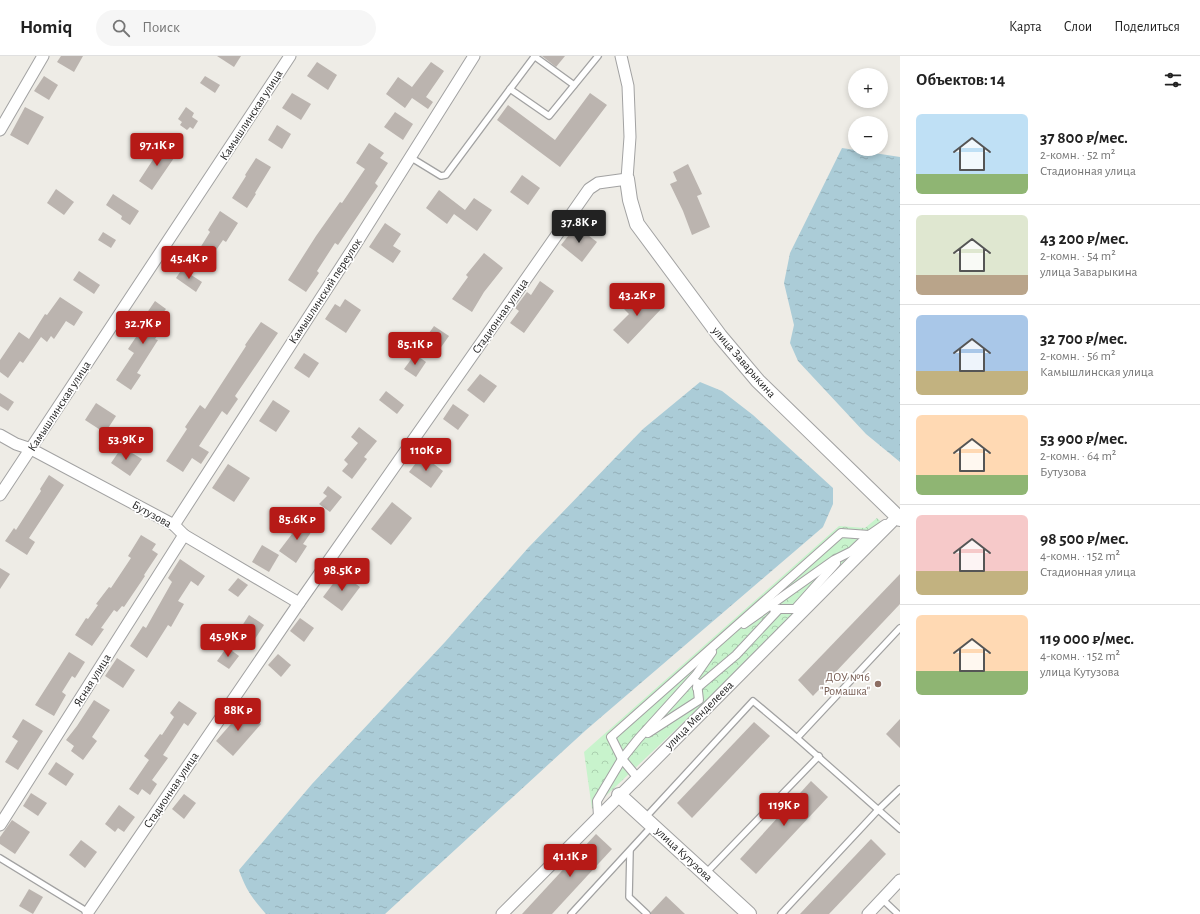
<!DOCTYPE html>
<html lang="ru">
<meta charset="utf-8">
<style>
:root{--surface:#fff;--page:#f6f6f6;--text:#222;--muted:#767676;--line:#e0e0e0;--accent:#b61a17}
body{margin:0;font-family:"Alegreya Sans",sans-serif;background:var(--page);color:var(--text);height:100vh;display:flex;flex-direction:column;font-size:15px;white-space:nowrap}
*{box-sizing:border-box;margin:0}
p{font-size:13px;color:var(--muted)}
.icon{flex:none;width:22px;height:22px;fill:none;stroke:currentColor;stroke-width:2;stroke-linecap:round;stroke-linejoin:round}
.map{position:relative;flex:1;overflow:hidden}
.side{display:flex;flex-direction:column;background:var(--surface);width:300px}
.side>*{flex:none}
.fabs{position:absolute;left:848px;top:12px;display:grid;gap:8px}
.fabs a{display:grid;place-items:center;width:40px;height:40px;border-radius:50%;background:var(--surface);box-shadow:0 2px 6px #0003;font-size:20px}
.price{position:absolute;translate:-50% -34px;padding:0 9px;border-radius:4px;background:var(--accent);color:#fff;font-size:13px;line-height:26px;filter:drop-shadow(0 1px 2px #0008)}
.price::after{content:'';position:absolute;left:50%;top:24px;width:12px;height:9px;margin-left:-6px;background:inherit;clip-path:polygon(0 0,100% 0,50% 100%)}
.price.on{background:#222;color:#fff}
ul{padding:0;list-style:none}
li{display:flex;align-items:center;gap:12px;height:100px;padding:0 16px}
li+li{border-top:1px solid var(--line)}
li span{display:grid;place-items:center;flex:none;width:112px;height:80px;border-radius:6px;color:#555}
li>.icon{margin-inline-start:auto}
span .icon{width:48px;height:48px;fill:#fffc;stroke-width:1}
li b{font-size:17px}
h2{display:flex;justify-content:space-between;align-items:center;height:48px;padding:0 16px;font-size:17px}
header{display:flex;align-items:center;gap:24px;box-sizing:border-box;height:56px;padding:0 20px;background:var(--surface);border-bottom:1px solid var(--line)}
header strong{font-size:19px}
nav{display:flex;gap:22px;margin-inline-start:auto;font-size:14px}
.search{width:280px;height:36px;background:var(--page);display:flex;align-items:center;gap:10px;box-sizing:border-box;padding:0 14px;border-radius:22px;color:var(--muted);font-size:15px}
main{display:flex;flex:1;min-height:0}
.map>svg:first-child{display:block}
.park{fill:url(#park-crowns)}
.water{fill:url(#water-ripples)}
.building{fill:#bbb4af}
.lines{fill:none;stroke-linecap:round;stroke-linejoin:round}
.service-casing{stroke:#a2a2a2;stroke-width:8}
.pedestrian-casing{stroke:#a2a2a2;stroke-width:10}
.minor-casing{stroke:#a2a2a2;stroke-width:13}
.tertiary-casing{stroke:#a2a2a2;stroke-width:16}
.service{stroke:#fff;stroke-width:5.5}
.pedestrian{stroke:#fff;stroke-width:8}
.minor{stroke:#fff;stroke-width:11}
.tertiary{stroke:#fff;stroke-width:14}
.education-dot{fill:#8d6e63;stroke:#fff;stroke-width:1.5}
.labels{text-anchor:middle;stroke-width:3.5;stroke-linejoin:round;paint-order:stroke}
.street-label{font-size:12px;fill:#1e1e1e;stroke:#fff}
.education-label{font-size:12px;fill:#785e54;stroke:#fff;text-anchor:end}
</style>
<header>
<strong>Homiq</strong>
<div class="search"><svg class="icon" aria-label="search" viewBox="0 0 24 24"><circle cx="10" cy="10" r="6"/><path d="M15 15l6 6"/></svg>Поиск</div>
<nav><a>Карта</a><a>Слои</a><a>Поделиться</a></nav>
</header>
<main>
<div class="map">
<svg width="900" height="858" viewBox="0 0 900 858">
<defs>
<pattern id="park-crowns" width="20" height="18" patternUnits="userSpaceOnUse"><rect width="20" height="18" fill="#c8f3cc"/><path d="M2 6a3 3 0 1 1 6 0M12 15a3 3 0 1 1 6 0" fill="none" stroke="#abd0af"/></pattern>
<pattern id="water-ripples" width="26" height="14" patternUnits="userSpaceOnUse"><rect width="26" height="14" fill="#abccd7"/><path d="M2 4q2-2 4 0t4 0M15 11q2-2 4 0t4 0" fill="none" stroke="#93afb8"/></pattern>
</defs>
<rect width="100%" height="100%" fill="#eeece6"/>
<!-- park -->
<polygon class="park" points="877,462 888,472 592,753 584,696 839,470 865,472"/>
<!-- water -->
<g class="water">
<polygon points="842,92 900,101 900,406 866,378 798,305 790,287 794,269 784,227 790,197"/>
<path d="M700 326 722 335 753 359 833 432V448L823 471 586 674 385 858H266C252 842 246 834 239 814L312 728 445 586 528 492 643 373Z"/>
</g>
<!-- building -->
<g class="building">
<polygon points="61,0 83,0 74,16 57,6"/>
<polygon points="217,0 241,0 234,11"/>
<polygon points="542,0 565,0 556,11"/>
<polygon points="317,6 337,19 328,34 307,20"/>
<polygon points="431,6 444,15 426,41 433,46 428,53 412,42 405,52 386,38 398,21 412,31"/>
<polygon points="44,20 58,29 49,44 34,35"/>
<polygon points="205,20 220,29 215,37 200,27"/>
<polygon points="292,37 311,48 301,64 282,52"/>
<polygon points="590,37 607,49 560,111 497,64 508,49 555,84"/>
<polygon points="25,51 44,61 28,89 10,79"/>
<polygon points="186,51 194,57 192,61 198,65 193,73 190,71 187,74 180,69 182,66 178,63"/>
<polygon points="395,56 413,68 403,84 384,71"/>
<polygon points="277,69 291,78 282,93 268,84"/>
<polygon points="369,87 384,97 380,102 388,107 375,127 378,130 338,189 335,187 317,215 319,217 306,236 288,224 316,180 340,146 342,147 365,113 356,107"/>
<polygon points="160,89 176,99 152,134 139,125 156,99 155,98"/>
<polygon points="256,102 271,111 255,137 256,138 247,152 232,142 246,120 245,119"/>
<polygon points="688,108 702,138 697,140 710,171 692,179 683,155 670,128 677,125 673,116"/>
<polygon points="522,119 540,132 528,149 510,136"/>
<polygon points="56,133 74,146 64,159 47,147"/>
<polygon points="439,134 465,154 474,142 492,154 477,175 454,158 447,168 426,152"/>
<polygon points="113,138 139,155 130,169 121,163 122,160 106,149"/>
<polygon points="220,155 238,167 226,186 223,184 212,200 200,192 210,176 208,174"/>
<polygon points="385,167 401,178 393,190 401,195 393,207 369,191"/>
<polygon points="576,170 597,186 582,206 561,189"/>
<polygon points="103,176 116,184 111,192 98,184"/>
<polygon points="484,197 503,212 484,236 472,256 452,243 468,221 466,219"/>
<polygon points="182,213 202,226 196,236 176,222"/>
<polygon points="79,215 100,229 94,238 73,224"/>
<polygon points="540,225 554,235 524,277 510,267 519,255 515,252 527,236 531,239"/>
<polygon points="641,236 652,247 655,243 663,251 628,288 613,274 629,258 624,253"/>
<polygon points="60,241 83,256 74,270 66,265 54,283 51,280 47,286 41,281 23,307 20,305 8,322 0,316 0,304 19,276 29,283 45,258 47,259"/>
<polygon points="345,243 361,254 346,277 325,263 335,248 340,251"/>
<polygon points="155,245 166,253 162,258 169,263 155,283 158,284 137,317 141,319 131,334 116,324 134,297 128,293 144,269 140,267"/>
<polygon points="261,266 278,277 235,340 238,343 227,359 222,355 199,390 209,396 201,408 192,402 183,416 166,405 187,373 185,371 200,349 205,353 246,290 245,289"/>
<polygon points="434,270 449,280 439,294 424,284"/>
<polygon points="304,297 319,307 309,322 294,312"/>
<polygon points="415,298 426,306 416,321 404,313"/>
<polygon points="480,318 497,330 484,347 467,334"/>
<polygon points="386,335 404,349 397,358 379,344"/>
<polygon points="0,337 14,346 8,355 0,350"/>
<polygon points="273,344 290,355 276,376 259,365"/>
<polygon points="96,347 116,360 105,377 85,364"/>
<polygon points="453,348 469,359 458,374 443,363"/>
<polygon points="359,371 377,385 364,401 367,403 352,423 342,415 348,408 344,404 358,387 351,381"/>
<polygon points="122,391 142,403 130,420 111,407"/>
<polygon points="422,399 443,415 431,432 409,416"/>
<polygon points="228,408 250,422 234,446 212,432"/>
<polygon points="49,419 64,429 29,482 35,486 27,499 5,485 14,472 16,474 41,435 40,433"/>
<polygon points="328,430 342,441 330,456 319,448 327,440 323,437"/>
<polygon points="392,446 412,462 391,489 371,473"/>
<polygon points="299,462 314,472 303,488 307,490 296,507 279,495 292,478 289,476"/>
<polygon points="141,479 156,488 152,494 158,498 144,519 145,520 124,551 122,550 117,556 114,554 101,572 104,573 92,590 75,579 86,562 88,563 98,549 96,548 109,531 111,532 131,502 128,500"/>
<polygon points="262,489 279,499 269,516 252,506"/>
<polygon points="180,503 205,520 198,530 191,525 178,545 184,548 171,571 168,569 147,602 130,590 143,570 146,572 172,526 168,522"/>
<polygon points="0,512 10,518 0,533"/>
<polygon points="341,517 360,531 342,555 323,541"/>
<polygon points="900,518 900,548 813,640 798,624"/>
<polygon points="238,522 248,529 238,541 228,534"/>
<polygon points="249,559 264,569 253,586 238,576"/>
<polygon points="300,562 314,572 304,586 290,575"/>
<polygon points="227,591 239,600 229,613 217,605"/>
<polygon points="69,596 85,606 75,622 72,620 62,636 66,639 54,660 35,649"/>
<polygon points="278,598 291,609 281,621 268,609"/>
<polygon points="117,602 135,614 123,632 105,620"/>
<polygon points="94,644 110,654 92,681 97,685 83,704 71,695 74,690 66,684 77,670"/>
<polygon points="179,645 197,657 188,670 184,667 163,699 168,702 152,724 157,728 150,739 142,733 138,739 129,733 149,704 144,700 160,678 162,679 174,661 170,657"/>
<polygon points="244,653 261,668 233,700 216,685"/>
<polygon points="23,663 43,675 18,714 5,706 18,685 12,681"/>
<polygon points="900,663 900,692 886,678"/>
<polygon points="754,666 770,680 692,762 677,747"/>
<polygon points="56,706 74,718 66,730 48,718"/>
<polygon points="811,725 828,741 756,818 740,803"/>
<polygon points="31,737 47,747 38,760 23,750"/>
<polygon points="184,738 196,747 184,763 172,753"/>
<polygon points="119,749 135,761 124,776 118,772 115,776 105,768"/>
<polygon points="12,764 30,776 15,798 0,788 0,781"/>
<polygon points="596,778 612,793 552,858 522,858"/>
<polygon points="871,783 886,798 829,858 800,858"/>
<polygon points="81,784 97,796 85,812 69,799"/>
<polygon points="29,833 43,841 33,858 19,850"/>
<polygon points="666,840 685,858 651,858 651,856"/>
</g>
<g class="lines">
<defs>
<g id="service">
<polyline points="534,0 574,29"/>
<polyline points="534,1 510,33 549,60 598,0"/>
<polyline points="410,101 441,120 446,119 510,33"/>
<polyline points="797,682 900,773"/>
<polyline points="645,762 753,645 797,682 900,572"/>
<polyline points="630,795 629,841 647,858"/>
<polyline points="0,802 88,856"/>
<polyline points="705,818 819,700"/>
<polyline points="882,843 898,858"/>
<polyline points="571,858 652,770"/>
<polyline points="781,858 878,754 900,733"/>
</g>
<g id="pedestrian">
<polyline points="774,553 795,553 836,507"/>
<polyline points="744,568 834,504 852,495 869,479"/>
<polyline points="697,632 736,599 779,553"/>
<polyline points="648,677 699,644 697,627"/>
<polyline points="637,721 622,703 611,681 841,477 869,479 885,468"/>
<polyline points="598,760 597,745 622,703 638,683 696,619 712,596"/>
</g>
<g id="minor">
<polyline points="0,74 43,0"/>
<polyline points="0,379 16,388 31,393 174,469 184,479 299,547"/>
<polyline points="0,439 290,0"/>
<polyline points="174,469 352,194 474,0"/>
<polyline points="0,769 184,479"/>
<polyline points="88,856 299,547 589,133 598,127 627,123 630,81 628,30 621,0"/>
<polyline points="502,858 897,461"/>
<polyline points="868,858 900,824"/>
</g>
<g id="tertiary">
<polyline points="627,123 630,144 637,168 720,280 758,325 900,463"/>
<polyline points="619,739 749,858"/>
</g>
</defs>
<!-- service casing -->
<use href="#service" class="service-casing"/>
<!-- pedestrian casing -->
<use href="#pedestrian" class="pedestrian-casing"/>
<!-- minor casing -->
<use href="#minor" class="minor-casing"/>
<!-- tertiary casing -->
<use href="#tertiary" class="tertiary-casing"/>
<!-- service -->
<use href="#service" class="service"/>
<!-- pedestrian -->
<use href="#pedestrian" class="pedestrian"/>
<!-- minor -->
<use href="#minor" class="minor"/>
<!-- tertiary -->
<use href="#tertiary" class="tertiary"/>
</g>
<!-- markers -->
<circle class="education-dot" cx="878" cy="628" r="4"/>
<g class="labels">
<!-- street labels -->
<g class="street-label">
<text transform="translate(251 59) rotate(-57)" y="4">Камышлинская улица</text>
<text transform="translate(325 235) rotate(-57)" y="4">Камышлинский переулок</text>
<text transform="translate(500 260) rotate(-55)" y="4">Стадионная улица</text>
<text transform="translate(744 306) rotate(49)" y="4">улица Заварыкина</text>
<text transform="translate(59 350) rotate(-57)" y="4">Камышлинская улица</text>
<text transform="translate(152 458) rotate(29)" y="4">Бутузова</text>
<text transform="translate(92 624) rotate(-58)" y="4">Ясная улица</text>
<text transform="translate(699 659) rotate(-45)" y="4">улица Менделеева</text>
<text transform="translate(171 734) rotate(-56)" y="4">Стадионная улица</text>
<text transform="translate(684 798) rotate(43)" y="4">улица Кутузова</text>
</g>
<!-- education labels -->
<g class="education-label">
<text x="870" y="625">ДОУ №16<tspan x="870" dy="14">"Ромашка"</tspan></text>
</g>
</g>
</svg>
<div class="fabs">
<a>+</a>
<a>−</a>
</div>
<b class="price" style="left:157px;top:111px">97.1K ₽</b>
<b class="price on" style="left:579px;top:188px">37.8K ₽</b>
<b class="price" style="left:189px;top:224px">45.4K ₽</b>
<b class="price" style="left:637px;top:261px">43.2K ₽</b>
<b class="price" style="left:143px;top:289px">32.7K ₽</b>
<b class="price" style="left:415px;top:310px">85.1K ₽</b>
<b class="price" style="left:126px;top:405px">53.9K ₽</b>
<b class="price" style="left:426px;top:416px">110K ₽</b>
<b class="price" style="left:297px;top:485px">85.6K ₽</b>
<b class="price" style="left:342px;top:536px">98.5K ₽</b>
<b class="price" style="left:228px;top:602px">45.9K ₽</b>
<b class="price" style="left:238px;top:676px">88K ₽</b>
<b class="price" style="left:784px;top:771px">119K ₽</b>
<b class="price" style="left:570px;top:822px">41.1K ₽</b>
</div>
<section class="side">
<h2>Объектов: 14<svg class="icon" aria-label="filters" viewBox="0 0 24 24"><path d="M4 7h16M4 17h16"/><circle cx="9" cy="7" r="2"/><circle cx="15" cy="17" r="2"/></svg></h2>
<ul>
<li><span style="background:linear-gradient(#bfe0f5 75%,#8fb573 0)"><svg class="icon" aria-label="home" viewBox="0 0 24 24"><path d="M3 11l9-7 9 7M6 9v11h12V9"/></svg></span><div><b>37 800 ₽/мес.</b><p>2-комн. · 52 m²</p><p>Стадионная улица</p></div></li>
<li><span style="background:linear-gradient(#dfe7d0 75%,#b9a48a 0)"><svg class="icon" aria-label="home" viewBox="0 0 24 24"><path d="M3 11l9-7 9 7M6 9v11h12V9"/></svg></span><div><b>43 200 ₽/мес.</b><p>2-комн. · 54 m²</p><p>улица Заварыкина</p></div></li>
<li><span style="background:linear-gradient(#a9c7e8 70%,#c2b280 0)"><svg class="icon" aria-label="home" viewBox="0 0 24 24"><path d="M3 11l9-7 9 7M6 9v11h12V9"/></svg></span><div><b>32 700 ₽/мес.</b><p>2-комн. · 56 m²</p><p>Камышлинская улица</p></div></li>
<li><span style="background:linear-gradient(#ffd9b3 75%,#8fb573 0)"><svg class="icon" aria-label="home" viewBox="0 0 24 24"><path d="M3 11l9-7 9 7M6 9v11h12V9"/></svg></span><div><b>53 900 ₽/мес.</b><p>2-комн. · 64 m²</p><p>Бутузова</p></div></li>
<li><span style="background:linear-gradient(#f6c9c9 70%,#c2b280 0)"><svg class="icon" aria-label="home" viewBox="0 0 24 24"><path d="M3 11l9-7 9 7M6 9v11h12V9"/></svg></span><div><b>98 500 ₽/мес.</b><p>4-комн. · 152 m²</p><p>Стадионная улица</p></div></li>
<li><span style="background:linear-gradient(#ffd9b3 70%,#8fb573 0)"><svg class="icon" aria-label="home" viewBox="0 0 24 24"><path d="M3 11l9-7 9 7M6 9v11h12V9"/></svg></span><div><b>119 000 ₽/мес.</b><p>4-комн. · 152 m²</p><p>улица Кутузова</p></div></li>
</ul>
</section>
</main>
